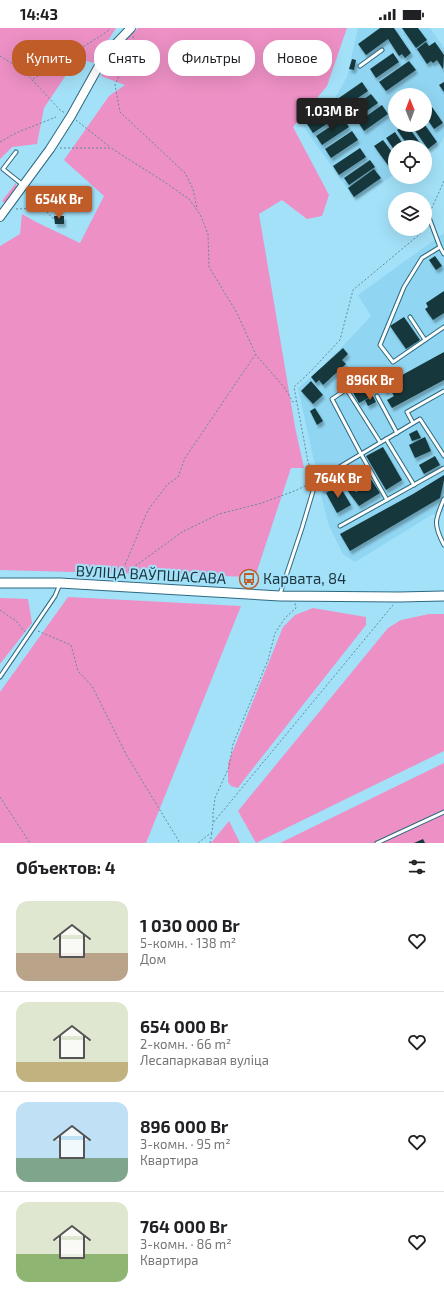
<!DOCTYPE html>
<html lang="ru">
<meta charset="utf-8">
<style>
:root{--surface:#fff;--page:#f6f6f6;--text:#202124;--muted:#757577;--line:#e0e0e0;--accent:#c05c28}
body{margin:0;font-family:"Exo 2",sans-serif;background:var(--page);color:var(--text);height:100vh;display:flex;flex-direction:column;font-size:15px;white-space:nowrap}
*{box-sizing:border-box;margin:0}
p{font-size:13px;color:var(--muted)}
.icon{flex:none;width:22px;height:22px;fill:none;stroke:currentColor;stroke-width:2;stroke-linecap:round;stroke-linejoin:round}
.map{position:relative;height:815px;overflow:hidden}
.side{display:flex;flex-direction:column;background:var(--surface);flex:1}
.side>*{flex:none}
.hud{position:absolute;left:12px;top:12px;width:420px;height:36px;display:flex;gap:8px}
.needle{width:26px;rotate:359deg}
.buttons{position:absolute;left:388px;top:60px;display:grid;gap:8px}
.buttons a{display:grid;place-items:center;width:44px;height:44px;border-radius:50%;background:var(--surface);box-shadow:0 4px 16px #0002;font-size:20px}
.price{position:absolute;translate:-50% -34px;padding:0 9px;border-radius:4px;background:var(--accent);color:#fff;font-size:13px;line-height:26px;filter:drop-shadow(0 1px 2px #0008)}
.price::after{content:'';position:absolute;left:50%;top:24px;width:12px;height:9px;margin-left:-6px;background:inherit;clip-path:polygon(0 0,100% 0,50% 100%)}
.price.on{background:#222;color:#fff}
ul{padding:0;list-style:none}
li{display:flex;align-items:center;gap:12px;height:100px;padding:0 16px}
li+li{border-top:1px solid var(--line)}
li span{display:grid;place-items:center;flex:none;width:112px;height:80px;border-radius:12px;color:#555}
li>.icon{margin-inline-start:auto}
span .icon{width:48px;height:48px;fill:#fffc;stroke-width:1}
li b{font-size:17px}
h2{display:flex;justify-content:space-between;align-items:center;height:48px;padding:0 16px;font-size:17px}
.pill{padding:0 14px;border-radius:16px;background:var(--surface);box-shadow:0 4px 16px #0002;font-size:14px;line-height:36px}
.pill.on{background:var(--accent);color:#fff}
.status{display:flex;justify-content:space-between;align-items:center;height:28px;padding:0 20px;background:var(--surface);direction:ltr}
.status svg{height:11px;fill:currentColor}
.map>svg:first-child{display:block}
.built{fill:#90d5f1;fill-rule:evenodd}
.green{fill:#ed90c5}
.building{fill:#13393d;filter:url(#shadow)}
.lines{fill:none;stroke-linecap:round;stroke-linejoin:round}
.service-casing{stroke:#2d697f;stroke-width:5}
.tertiary-casing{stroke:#2d697f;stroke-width:10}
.secondary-casing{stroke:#2d697f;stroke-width:11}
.path{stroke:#608b9c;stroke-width:1;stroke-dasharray:2 2;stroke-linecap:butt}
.service{stroke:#fff;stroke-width:3}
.tertiary{stroke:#fff;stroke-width:8}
.secondary{stroke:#fff;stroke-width:9}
.labels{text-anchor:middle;stroke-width:4;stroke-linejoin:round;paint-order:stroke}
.street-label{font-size:15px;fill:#1c353f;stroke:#a3e1f9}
.poi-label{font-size:15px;fill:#1c353f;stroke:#a3e1f9;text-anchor:start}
</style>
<div class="status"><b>14:43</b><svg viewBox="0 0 49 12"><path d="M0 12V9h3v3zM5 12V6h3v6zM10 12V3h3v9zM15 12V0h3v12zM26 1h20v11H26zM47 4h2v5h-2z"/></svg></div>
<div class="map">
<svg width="444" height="815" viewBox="0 0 444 815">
<defs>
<filter id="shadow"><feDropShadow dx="2" dy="3.5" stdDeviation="1" flood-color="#0004"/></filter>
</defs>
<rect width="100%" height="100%" fill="#a3e1f9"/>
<!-- built -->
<g class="built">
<path d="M358 0H430L444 20V108L442 114 425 126V119H395V146L358 170H354L303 98 331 77 347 49ZM395 67H425V97H395Z"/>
<polygon points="444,205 444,352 391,380 392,381 444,353 444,483 437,488 433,486 355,534 343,526 329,498 321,467 323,463 320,458 325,454 314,433 298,360 311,349 344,317 371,288 358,267"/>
</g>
<!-- green -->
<g class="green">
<polygon points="0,0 116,0 93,35 82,31 66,47 44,80 37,116 12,119 0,131"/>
<polygon points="138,0 347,0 327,58 293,99 329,167 322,188 307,191 282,172 259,186 295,399 304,440 291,440 255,549 0,542 0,218 20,206 22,186 36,194 80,215 104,168 64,132 109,68 125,57 101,48 122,16"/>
<polygon points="16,155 17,161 6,175 2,173"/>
<polygon points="68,569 241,578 146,815 0,815 0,664"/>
<polygon points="0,570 28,571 32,595 0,636"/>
<polygon points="313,580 366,589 366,597 243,753 238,760 231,758 228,754 228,735 283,599 295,587"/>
<polygon points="429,586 444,586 444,723 256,815 238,783 388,600 401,592"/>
<polygon points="444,735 444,815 280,815"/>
<polygon points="229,793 240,815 211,815"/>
</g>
<!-- building -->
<g class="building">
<polygon points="380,0 394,0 411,25 405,30 402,26 399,28 388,11 366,27 358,16"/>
<polygon points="402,0 418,0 427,12 416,20"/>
<polygon points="426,14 429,18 435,14 444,27 443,41 437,32 433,35 431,33 427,36 417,21"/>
<polygon points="393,25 399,34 376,50 370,41"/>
<polygon points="352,31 356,32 354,42 349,41"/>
<polygon points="409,33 416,42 386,63 379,54"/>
<polygon points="362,54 368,63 342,81 336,72"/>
<polygon points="444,54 444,64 439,57"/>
<polygon points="371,66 378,75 354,92 347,83"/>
<polygon points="382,77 388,86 364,103 358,94"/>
<polygon points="333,78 340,87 313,105 307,96"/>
<polygon points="432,79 443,95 434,101 425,88 425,83"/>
<polygon points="343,90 349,99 322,117 316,108"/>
<polygon points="404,97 407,97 423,119 409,119 397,102"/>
<polygon points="411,97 425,97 437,114 428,121"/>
<polygon points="352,103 358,112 331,130 325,121"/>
<polygon points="395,104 405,119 395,119 395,123 386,110"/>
<polygon points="383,112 395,128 395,143 393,144 374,118"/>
<polygon points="360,120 366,129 339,147 333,138"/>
<polygon points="370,132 375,139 349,157 344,150"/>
<polygon points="374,141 381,150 354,169 348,160"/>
<polygon points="54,188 64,188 64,196 55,196"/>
<polygon points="435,228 442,238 436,242 429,232"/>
<polygon points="444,263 444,285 433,292 425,281 428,279 426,275"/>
<polygon points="404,289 420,312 406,321 390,298"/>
<polygon points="343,320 348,326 342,332 346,336 323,357 319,352 316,355 311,349"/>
<polygon points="444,324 444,352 392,380 387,372 394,368 390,361 385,364 382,358"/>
<polygon points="311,353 323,367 313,376 301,363"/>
<polygon points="359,359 360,361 364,359 370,369 359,375 352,363"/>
<polygon points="373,368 376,374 368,378 365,372"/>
<polygon points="315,380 323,393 317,397 310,383"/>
<polygon points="417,402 421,410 412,413 409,406"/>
<polygon points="425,409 431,423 415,430 409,417"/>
<polygon points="383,419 402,452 386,462 366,428"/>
<polygon points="435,428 440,437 424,446 419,437"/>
<polygon points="359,445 367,445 380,465 359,478 347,462 352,459 356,464 366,458"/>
<polygon points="444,447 444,452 440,470 350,523 340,506 413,466"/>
<polygon points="333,450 336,455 323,463 320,458"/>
<polygon points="339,457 351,477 337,485 326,465"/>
<polygon points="423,811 425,815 414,815"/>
</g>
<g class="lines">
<defs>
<g id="service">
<polyline points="360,38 382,22"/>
<polyline points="16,124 3,141 23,157"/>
<polyline points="428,187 440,219 444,226"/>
<polyline points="440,219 422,230 404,259 380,317 393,334 444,299"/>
<polyline points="410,289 425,312"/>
<polyline points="359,353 332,371 361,426 387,472"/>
<polyline points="347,362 380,414"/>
<polyline points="377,368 397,405"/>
<polyline points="413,395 407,384 444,363"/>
<polyline points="386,411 414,457"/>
<path d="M444 471C435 492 433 496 444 517"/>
<polyline points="340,498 444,440"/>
<polyline points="280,566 302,500 316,453 420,391 444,428"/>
<polyline points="0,649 55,568 60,556"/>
<polyline points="377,815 444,784"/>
</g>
<polyline id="tertiary" points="0,189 50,121 71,88 105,27 131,0"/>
<polyline id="secondary" points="0,555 60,555 280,568 399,569 444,568"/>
</defs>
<!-- service casing -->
<use href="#service" class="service-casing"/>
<!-- tertiary casing -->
<use href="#tertiary" class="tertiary-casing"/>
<!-- secondary casing -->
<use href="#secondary" class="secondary-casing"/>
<!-- path -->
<g class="path">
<polyline points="133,8 134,14 115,57 120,84 185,145 193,161 197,180"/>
<polyline points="0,28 24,43 60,82 65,85"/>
<polyline points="33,51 108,3 110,0"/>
<polyline points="76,92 110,119"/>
<polyline points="0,114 16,105 56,89"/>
<polyline points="60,120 111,120 163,153 189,171 200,186 208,206 209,239 237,285 256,327 284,359 293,374 296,373"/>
<polyline points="29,162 52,190 54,190"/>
<polyline points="16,181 44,180"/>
<polyline points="430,184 444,153"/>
<polyline points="314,448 308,434 294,359 308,346 340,312 353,262 420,206 422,201"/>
<polyline points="122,544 148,482 168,456 178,449 185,430 255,327"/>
<polyline points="121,545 134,539 182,504 219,486 262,475 297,462 311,455"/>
<polyline points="247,558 249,551"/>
<polyline points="0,582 16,593 25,604"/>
<polyline points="38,603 71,617 78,643 92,658 127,728 180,815"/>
<polyline points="0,769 30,815"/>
<polyline points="213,794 213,785 215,770 229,739 233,716 268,632 275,605 285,590 296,580 295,575"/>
<polyline points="198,815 212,804 213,795 393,577"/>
<polyline points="210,815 212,805"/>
</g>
<!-- service -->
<use href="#service" class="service"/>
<!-- tertiary -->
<use href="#tertiary" class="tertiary"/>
<!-- secondary -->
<use href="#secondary" class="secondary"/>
</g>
<!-- icons -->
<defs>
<symbol id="bus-ring" viewBox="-11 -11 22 22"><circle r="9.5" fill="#a3e1f9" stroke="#c05c28" stroke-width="1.5"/><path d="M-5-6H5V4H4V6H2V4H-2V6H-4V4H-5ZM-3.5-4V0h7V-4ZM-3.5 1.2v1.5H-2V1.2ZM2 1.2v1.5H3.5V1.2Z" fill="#c05c28"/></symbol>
</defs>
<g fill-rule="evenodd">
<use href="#bus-ring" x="238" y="540" width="22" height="22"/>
</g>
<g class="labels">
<!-- street labels -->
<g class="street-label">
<text transform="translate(151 547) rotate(3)" y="5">ВУЛІЦА ВАЎПШАСАВА</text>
</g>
<!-- poi labels -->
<g class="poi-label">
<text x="263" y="556">Карвата, 84</text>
</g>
</g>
</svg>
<div class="buttons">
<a><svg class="needle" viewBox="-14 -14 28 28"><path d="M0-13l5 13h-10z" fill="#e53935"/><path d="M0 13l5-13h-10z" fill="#757577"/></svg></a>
<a><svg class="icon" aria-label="locate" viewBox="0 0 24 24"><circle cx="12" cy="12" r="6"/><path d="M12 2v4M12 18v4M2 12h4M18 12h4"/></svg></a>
<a><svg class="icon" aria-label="layers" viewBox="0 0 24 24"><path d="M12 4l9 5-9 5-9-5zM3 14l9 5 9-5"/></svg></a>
</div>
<b class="price on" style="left:332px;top:104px">1.03M Br</b>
<b class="price" style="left:59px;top:192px">654K Br</b>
<b class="price" style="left:370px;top:373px">896K Br</b>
<b class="price" style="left:338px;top:471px">764K Br</b>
<div class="hud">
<a class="pill on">Купить</a>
<a class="pill">Снять</a>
<a class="pill">Фильтры</a>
<a class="pill">Новое</a>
</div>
</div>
<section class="side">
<h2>Объектов: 4<svg class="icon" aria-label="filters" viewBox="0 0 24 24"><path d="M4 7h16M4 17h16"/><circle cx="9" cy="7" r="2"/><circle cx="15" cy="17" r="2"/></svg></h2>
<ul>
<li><span style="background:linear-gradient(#dfe7d0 65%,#b9a48a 0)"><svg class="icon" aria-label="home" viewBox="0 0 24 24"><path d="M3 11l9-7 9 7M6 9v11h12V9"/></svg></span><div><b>1 030 000 Br</b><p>5-комн. · 138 m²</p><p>Дом</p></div><svg class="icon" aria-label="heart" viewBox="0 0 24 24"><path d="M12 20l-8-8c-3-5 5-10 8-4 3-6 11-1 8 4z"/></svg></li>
<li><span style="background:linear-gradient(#dfe7d0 75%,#c2b280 0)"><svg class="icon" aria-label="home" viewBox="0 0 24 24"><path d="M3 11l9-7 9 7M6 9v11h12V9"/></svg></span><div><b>654 000 Br</b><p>2-комн. · 66 m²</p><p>Лесапаркавая вуліца</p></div><svg class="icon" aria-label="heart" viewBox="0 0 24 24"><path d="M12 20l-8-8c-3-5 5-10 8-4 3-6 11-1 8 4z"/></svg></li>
<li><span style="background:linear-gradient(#bfe0f5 70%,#7fa58c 0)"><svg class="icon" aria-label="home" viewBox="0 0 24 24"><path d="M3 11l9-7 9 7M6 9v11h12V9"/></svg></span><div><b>896 000 Br</b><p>3-комн. · 95 m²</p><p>Квартира</p></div><svg class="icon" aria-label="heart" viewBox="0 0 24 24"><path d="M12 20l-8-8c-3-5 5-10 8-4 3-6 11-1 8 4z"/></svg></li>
<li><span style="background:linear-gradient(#dfe7d0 65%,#8fb573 0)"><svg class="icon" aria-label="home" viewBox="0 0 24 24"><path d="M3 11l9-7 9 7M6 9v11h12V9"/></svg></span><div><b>764 000 Br</b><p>3-комн. · 86 m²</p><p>Квартира</p></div><svg class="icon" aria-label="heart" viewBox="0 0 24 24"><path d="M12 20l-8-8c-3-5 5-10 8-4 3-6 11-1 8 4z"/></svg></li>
</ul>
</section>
